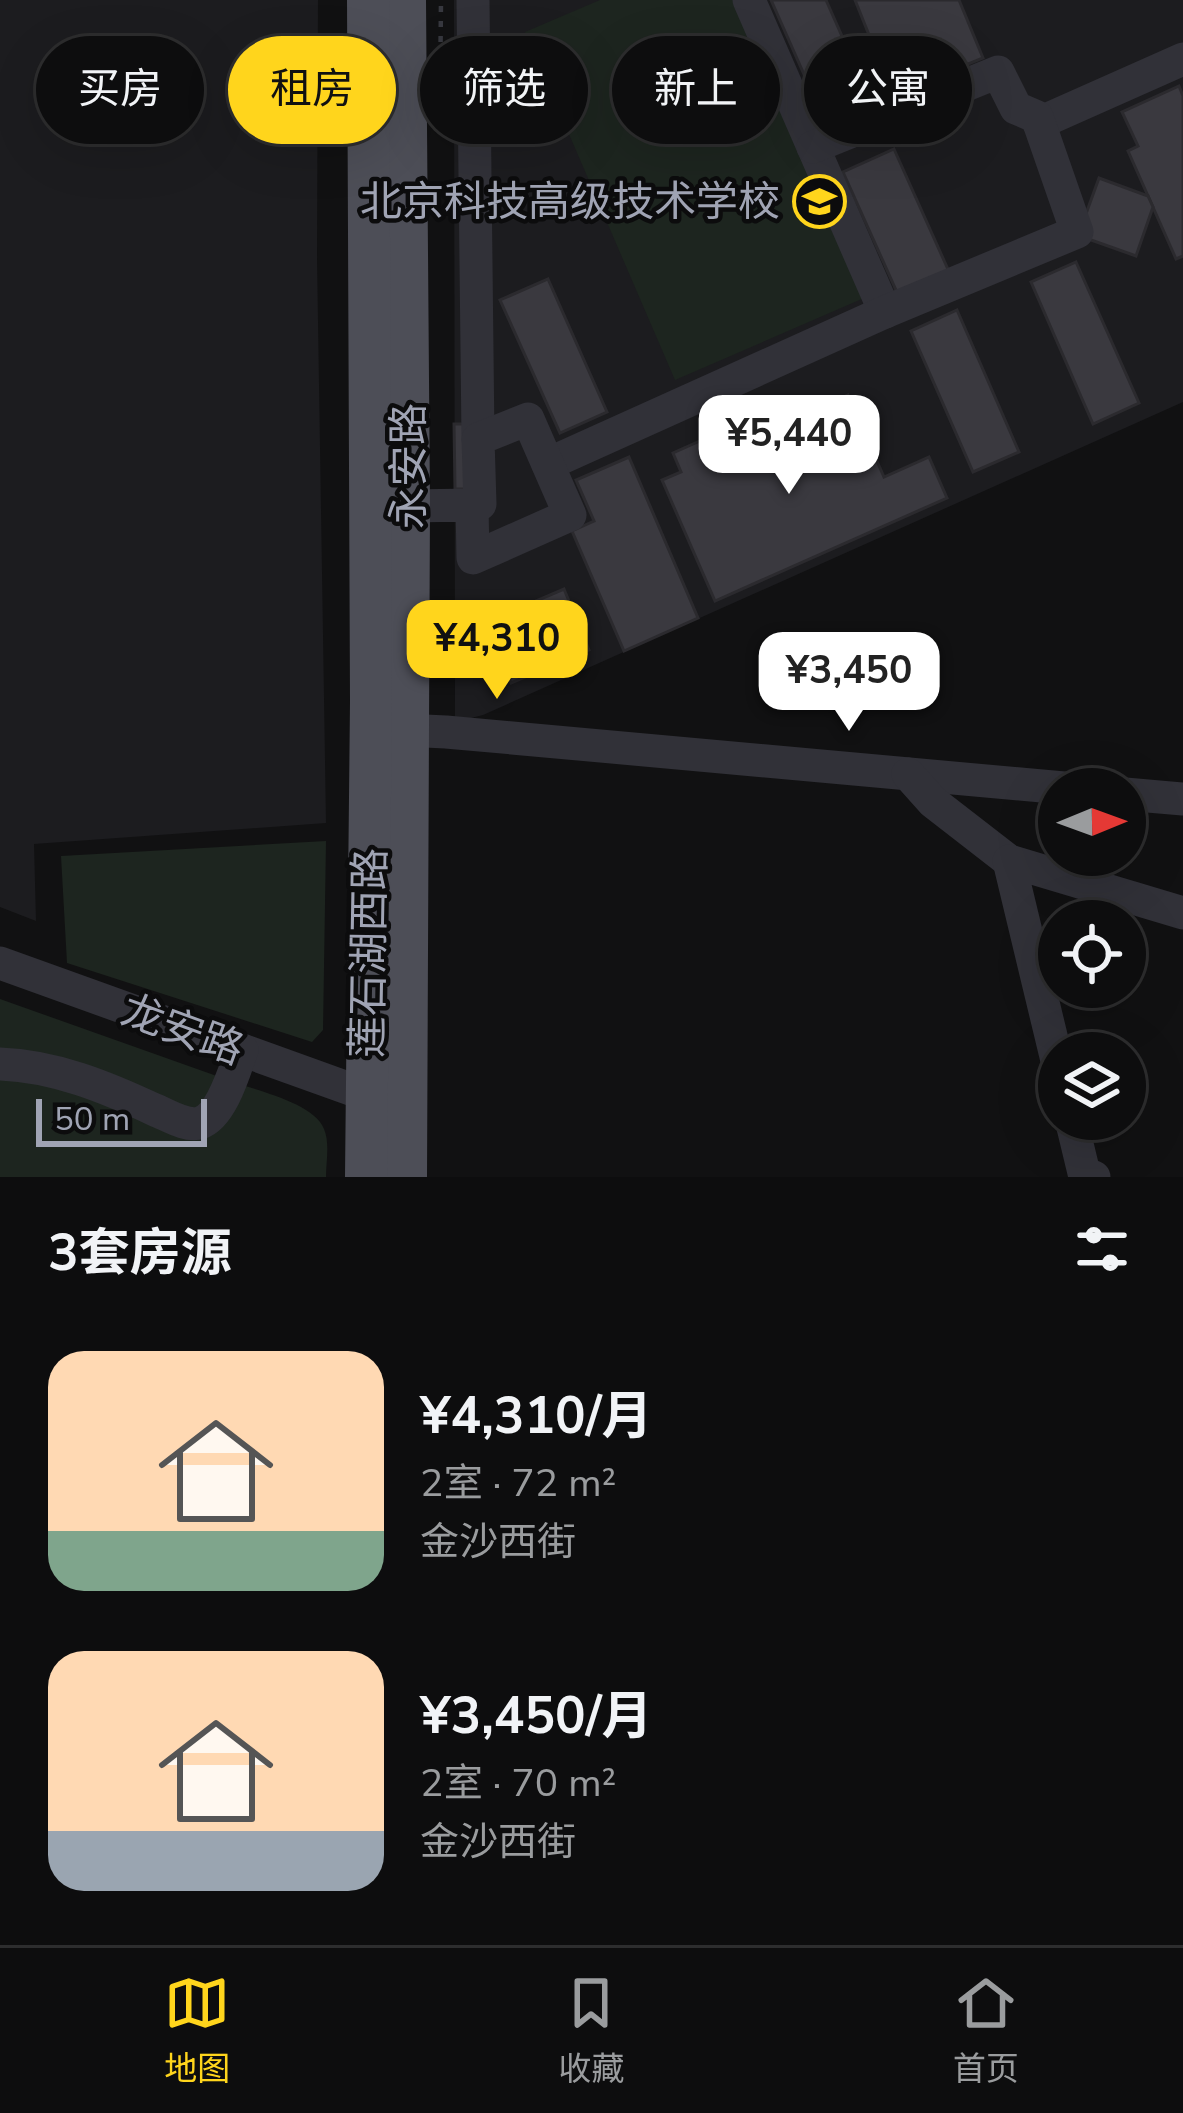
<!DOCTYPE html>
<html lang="zh">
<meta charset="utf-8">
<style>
:root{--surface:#0d0d0e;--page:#161617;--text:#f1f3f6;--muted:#9a9c9e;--line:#2d2d2e;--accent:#ffd51c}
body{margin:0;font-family:"Nunito Sans","Noto Sans SC",sans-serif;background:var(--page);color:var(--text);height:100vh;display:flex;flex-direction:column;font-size:45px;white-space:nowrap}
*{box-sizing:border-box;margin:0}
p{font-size:39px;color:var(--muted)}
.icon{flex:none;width:66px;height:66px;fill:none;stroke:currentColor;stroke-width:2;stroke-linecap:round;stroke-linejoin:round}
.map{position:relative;height:1177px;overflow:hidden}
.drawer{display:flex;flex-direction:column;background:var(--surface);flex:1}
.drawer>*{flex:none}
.top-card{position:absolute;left:36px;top:36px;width:1113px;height:108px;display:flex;gap:24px}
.needle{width:78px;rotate:89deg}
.tools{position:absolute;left:1038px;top:768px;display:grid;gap:24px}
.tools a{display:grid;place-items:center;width:108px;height:108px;border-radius:50%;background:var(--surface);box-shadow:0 12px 48px #0002,0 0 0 3px var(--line);font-size:60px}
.scale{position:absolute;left:36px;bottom:30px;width:171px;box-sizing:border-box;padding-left:12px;border:6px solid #a0a4b4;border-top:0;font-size:33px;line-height:42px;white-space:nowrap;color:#a0a4b4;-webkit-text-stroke:9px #0c0c0d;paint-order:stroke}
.price{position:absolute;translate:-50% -102px;padding:0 27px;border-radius:24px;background:#fff;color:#222;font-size:39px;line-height:78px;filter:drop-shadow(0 3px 6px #0008)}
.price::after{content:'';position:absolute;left:50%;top:72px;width:36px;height:27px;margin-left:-18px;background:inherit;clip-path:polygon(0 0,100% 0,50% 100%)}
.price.active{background:var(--accent);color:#111}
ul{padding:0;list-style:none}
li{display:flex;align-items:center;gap:36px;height:300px;padding:0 48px}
li span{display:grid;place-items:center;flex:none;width:336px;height:240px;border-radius:36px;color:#555}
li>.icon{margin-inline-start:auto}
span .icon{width:144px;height:144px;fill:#fffc;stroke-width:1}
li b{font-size:51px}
h2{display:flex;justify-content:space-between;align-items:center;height:144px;padding:0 48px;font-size:51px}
.tag{padding:0 42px;border-radius:54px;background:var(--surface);box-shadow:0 12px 48px #0002,0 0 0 3px var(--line);font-size:42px;line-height:108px}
.tag.active{background:var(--accent);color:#111}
.tab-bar{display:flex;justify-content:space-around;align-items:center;height:168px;border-top:3px solid var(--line);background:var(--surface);font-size:33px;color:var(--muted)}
.tab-bar a{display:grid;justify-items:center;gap:6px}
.tab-bar .active{color:var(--accent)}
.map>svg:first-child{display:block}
.built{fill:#1c1c1f}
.green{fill:#1d251f}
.building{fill:#3a393f;stroke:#2b2a2e;stroke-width:3}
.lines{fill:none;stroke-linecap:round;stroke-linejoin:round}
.path{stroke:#37383f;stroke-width:4.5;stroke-dasharray:6 9;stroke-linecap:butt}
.minor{stroke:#313138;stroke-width:33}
.major{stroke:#4d4e57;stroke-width:42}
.labels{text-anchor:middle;stroke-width:9;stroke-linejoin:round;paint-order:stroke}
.poi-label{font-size:42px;fill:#a0a4b4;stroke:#0c0c0d;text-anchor:end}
.street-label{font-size:42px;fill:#a0a4b4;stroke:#0c0c0d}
</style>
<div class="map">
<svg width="1183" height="1177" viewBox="0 0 1183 1177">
<rect width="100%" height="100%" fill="#111112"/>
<!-- built -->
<g class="built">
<polygon points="0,0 318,0 317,258 326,823 34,844 36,921 0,907"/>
<polygon points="454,0 1183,0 1183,402 483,715 455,722"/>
</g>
<!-- green -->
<g class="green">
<polygon points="600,0 736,0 864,298 675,380 525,32"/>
<polygon points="326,841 323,1030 312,1042 67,963 61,856"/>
<polygon points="0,999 228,1080 209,1113 0,1060"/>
<path d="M0 1068 181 1125 233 1082C258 1091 314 1103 324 1129 330 1143 326 1162 326 1177H0Z"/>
</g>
<!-- building -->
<g class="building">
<polygon points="771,0 826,0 868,95 822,115"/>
<polygon points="855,0 959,0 983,58 893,95"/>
<polygon points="1179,86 1183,96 1183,256 1176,259 1128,151 1138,146 1122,112"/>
<polygon points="894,149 951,276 900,299 843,172"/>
<polygon points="1099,178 1148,196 1153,207 1136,256 1091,240 1083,222"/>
<polygon points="1076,262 1139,403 1093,424 1031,282"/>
<polygon points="548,279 607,412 560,433 500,300"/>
<polygon points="957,310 1019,452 973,472 911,331"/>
<polygon points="848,395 884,477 929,457 947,498 715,601 662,480 681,472 673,453 729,428 739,450 823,413 821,407"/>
<polygon points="454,424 470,424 471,489 455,489"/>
<polygon points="629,457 698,618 624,651 572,531 594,521 576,480"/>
<polygon points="564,589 589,650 511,683 506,671 491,677 474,635 485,630 479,617 500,608 503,615"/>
</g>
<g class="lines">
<!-- path -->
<polyline class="path" points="440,102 441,0"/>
<!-- minor -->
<g class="minor">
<polyline points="473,0 478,439"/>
<polyline points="749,0 885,312"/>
<polyline points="1039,123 1183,59"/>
<polyline points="548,464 885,312 1077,232 1037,117 1016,108 998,72 813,147"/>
<polyline points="409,506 472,505 473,558 570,515 528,419 478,439 480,504 472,505"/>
<polyline points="383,729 446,732 1075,789"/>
<polyline points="908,774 933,802 1009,861"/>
<polyline points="1125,794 1183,799"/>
<polyline points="0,963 367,1095"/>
<path d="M0 1064C55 1066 106 1087 155 1110 168 1115 186 1127 200 1123 222 1116 235 1069 242 1050"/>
<polyline points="1059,1069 1009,861 1183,913"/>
<polyline points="1071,1119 1084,1173 1094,1177"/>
</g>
<!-- major -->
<g class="major">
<polyline points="405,0 409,506 406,1177"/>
<polyline points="366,1177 371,702 368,0"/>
</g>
</g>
<!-- icons -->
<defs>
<symbol id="university-ring" viewBox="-11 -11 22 22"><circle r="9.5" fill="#0c0c0d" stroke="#ffd51c" stroke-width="1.5"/><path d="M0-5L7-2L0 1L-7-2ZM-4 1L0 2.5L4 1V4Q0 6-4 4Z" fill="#ffd51c"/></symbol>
</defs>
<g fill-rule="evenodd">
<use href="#university-ring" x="790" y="172" width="59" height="59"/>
</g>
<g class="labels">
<!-- poi labels -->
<g class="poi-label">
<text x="780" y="216">北京科技高级技术学校</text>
</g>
<!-- street labels -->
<g class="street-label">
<text transform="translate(408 466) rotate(-90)" y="15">永安路</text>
<text transform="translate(368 953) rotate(-89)" y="15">莲石湖西路</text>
<text transform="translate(183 1029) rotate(20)" y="15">龙安路</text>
</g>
</g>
</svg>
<div class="tools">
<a><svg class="needle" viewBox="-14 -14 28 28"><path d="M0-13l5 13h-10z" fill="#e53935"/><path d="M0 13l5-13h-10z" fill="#9a9c9e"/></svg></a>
<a><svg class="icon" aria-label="locate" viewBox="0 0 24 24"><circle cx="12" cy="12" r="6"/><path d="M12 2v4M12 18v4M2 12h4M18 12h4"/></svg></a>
<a><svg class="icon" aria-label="layers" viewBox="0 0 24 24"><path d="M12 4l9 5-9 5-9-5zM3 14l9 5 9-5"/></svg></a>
</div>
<div class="scale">50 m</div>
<b class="price" style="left:789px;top:497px">¥5,440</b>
<b class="price active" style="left:497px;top:702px">¥4,310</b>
<b class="price" style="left:849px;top:734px">¥3,450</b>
<div class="top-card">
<a class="tag">买房</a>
<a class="tag active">租房</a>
<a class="tag">筛选</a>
<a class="tag">新上</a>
<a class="tag">公寓</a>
</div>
</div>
<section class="drawer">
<h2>3套房源<svg class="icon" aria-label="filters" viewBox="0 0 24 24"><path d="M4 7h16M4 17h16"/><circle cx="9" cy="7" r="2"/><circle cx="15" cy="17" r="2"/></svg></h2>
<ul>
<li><span style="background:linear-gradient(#ffd9b3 75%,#7fa58c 0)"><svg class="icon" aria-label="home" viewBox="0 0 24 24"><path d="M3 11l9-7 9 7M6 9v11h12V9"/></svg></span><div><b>¥4,310/月</b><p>2室 · 72 m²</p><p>金沙西街</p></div></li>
<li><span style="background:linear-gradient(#ffd9b3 75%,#9aa5b1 0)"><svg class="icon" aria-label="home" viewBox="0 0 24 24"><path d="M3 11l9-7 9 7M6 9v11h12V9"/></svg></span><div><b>¥3,450/月</b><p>2室 · 70 m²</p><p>金沙西街</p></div></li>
</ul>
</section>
<nav class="tab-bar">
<a class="active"><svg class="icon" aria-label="map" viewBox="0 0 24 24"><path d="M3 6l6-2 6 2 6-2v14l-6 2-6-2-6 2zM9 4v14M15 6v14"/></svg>地图</a>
<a><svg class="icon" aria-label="saved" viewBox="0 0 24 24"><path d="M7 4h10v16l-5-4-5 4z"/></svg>收藏</a>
<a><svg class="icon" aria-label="home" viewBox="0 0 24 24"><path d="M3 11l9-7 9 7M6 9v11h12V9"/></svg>首页</a>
</nav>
